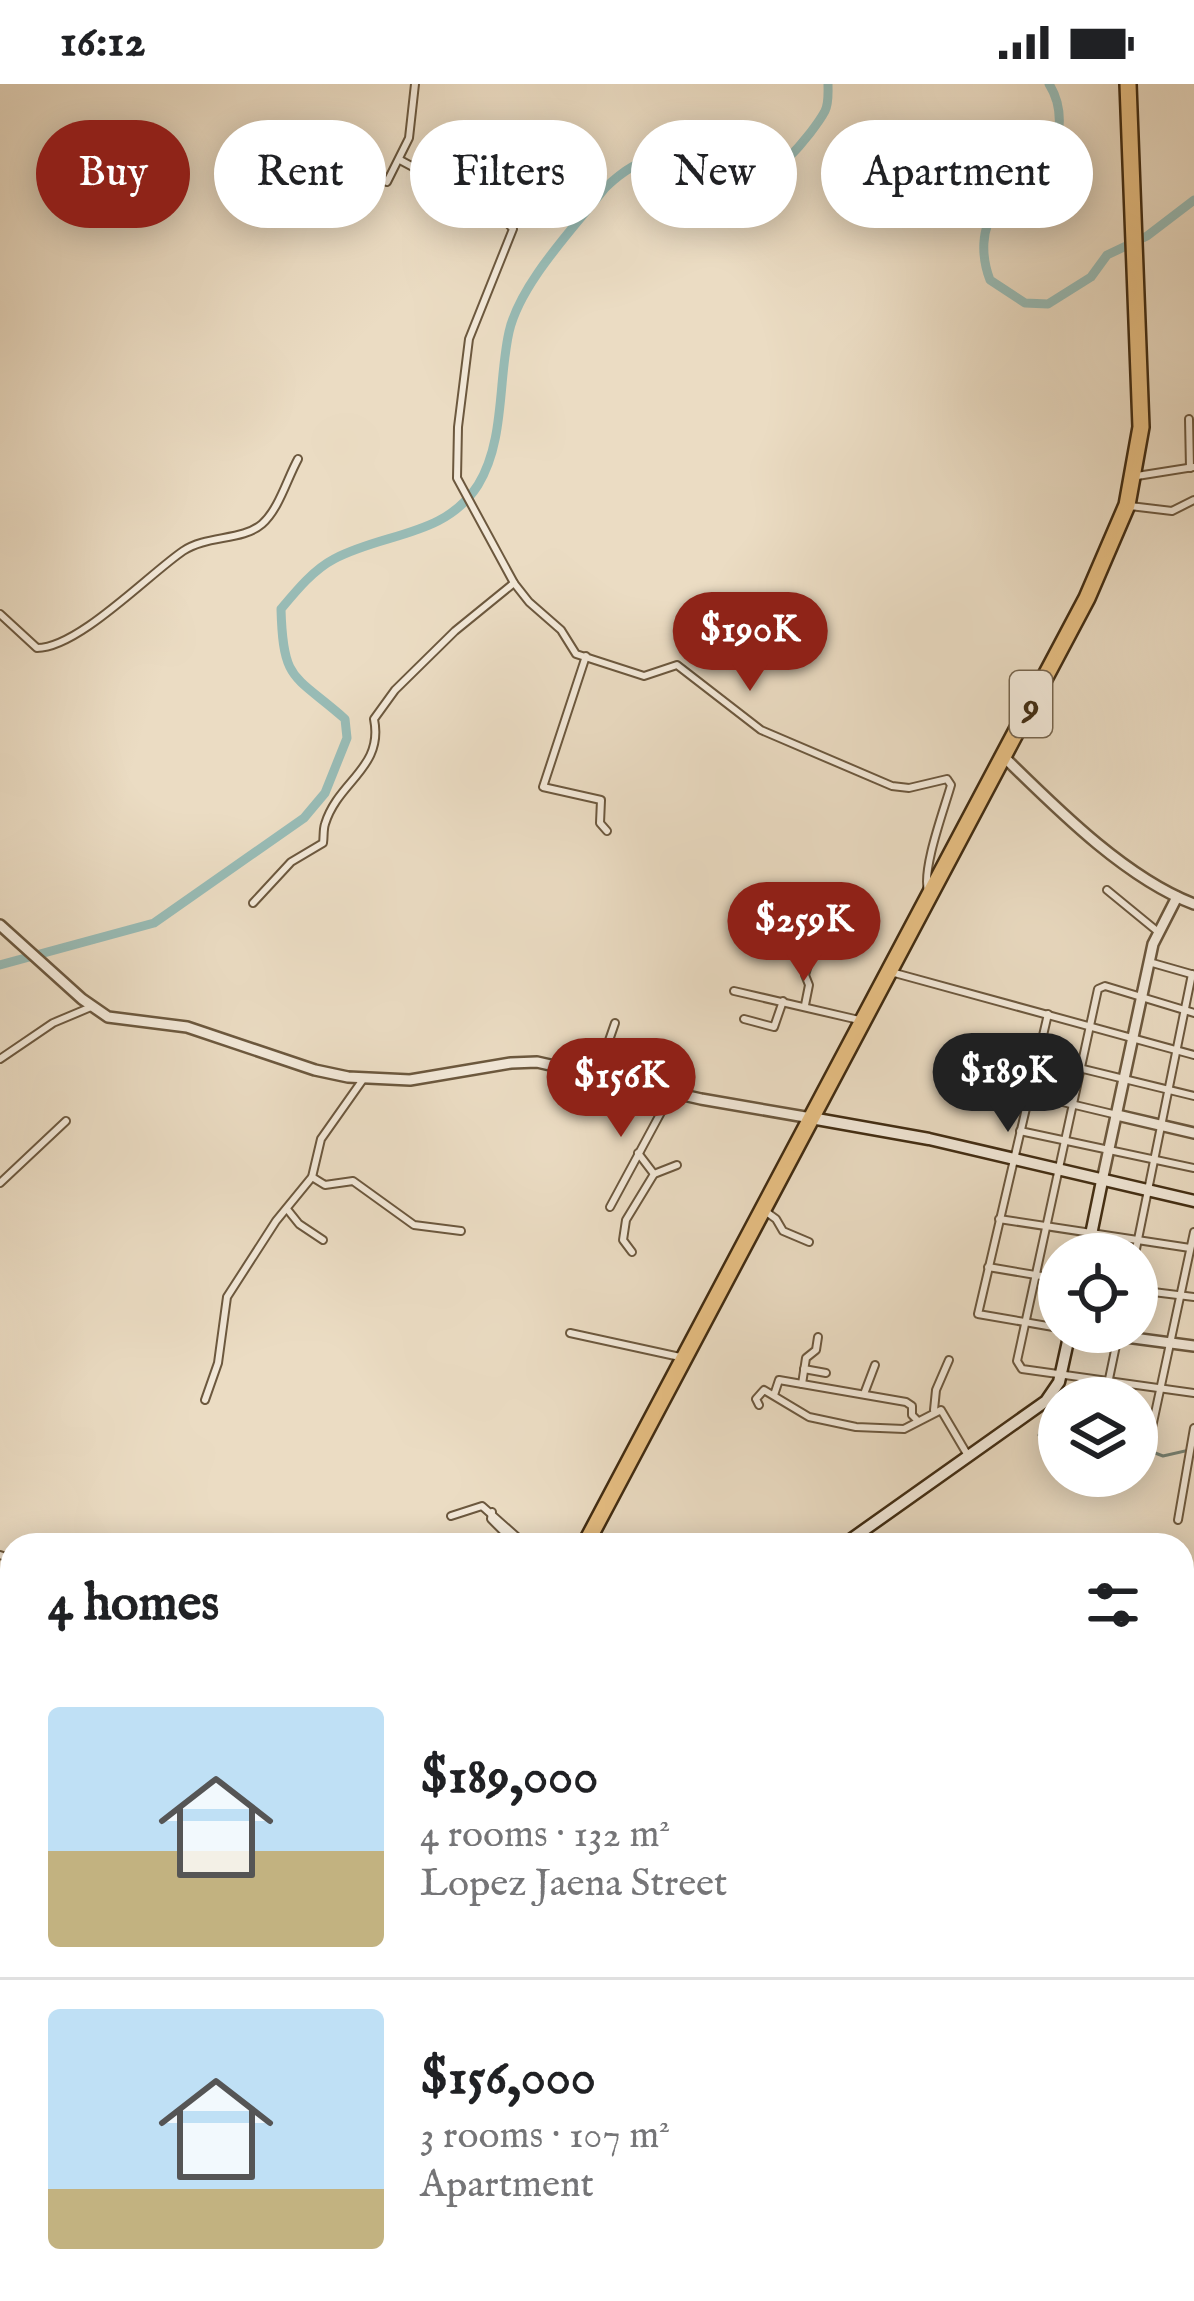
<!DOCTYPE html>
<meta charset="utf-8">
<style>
:root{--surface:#fff;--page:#f2f2f2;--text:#202124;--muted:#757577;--line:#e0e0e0;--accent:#8f2418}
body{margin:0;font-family:"IM FELL English",serif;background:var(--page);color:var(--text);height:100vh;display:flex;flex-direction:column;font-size:45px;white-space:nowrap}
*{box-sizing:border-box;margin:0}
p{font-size:39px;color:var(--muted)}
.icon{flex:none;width:66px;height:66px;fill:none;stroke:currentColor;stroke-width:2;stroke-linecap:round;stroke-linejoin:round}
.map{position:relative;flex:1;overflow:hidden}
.details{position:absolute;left:0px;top:1449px;width:1194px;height:768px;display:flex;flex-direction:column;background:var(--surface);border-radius:36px 36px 0 0;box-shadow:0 6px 30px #0003}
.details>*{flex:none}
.top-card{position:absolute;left:36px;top:36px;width:1122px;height:108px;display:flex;gap:24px}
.buttons{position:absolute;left:1038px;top:1149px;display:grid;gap:24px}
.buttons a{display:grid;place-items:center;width:120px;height:120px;border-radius:50%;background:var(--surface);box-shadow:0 6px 30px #0003;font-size:60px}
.price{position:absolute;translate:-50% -102px;padding:0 27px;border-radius:42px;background:var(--accent);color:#fff;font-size:39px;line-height:78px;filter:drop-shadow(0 3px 6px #0008)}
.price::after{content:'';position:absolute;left:50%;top:72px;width:36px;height:27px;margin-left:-18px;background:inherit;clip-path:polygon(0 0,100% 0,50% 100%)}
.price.selected{background:#222;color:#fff}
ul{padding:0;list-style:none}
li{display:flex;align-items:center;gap:36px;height:300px;padding:0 48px}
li+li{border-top:3px solid var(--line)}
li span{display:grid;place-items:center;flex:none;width:336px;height:240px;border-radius:12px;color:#555}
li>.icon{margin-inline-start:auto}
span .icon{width:144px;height:144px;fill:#fffc;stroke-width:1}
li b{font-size:51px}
h2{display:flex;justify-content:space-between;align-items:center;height:144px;padding:0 48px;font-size:51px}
.tag{padding:0 42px;border-radius:54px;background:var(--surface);box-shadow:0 6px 30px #0003;font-size:42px;line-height:108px}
.tag.selected{background:var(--accent);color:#fff}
.status{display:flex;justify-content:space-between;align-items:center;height:84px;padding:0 60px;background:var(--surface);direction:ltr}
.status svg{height:33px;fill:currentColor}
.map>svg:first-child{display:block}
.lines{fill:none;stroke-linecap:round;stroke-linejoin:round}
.stream{stroke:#758274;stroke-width:3}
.river{stroke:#98bbb5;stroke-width:9}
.minor-casing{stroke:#6c583e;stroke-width:10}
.tertiary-casing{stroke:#6c583e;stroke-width:14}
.secondary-casing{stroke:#412c12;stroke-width:15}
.trunk-casing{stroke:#412c12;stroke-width:20}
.minor{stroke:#f2e8d8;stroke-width:6}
.tertiary{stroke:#f2e8d8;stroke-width:9}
.secondary{stroke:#f2e8d8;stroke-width:10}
.trunk{stroke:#e6be82;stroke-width:15}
.labels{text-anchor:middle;stroke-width:10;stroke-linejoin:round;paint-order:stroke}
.shield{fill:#f2e8d8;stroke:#76644d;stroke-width:3}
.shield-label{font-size:39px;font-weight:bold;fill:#412c12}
</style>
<div class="status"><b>16:12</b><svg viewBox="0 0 49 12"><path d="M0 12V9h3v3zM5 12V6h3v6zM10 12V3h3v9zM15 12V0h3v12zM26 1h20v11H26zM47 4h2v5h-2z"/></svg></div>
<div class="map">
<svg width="1194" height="2217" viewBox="0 0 1194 2217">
<rect width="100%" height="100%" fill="#ebdcc3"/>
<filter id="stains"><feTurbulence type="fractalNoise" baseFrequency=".00167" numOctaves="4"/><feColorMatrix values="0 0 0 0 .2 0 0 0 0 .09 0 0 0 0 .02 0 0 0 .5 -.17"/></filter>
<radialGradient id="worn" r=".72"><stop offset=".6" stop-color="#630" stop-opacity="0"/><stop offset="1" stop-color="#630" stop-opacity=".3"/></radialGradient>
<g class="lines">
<!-- stream -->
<g class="stream">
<polyline points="1039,1351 1059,1356"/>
<polyline points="1137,1362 1163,1372 1194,1365"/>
</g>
<!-- river -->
<g class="river">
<path d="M1049 0C1069 31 1058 80 1030 105 1021 114 1007 116 998 125 979 143 982 175 990 196L1025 219 1048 220 1091 193 1107 171 1147 152 1194 116"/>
<path d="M0 881 154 839 304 734 325 709 347 654 345 635C294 590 283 599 281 525 296 507 313 486 334 475 385 448 445 453 478 401 505 357 498 297 509 248 520 199 574 144 605 104 645 66 667 68 713 91 720 95 730 103 737 105 762 111 814 48 825 27 829 19 828 9 828 0"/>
</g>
<defs>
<g id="minor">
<path d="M400 76 499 129 513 145 469 255 458 343 457 394 514 499 529 518 561 546 576 570 644 592 677 581 761 646 892 702 909 704 947 695 951 701C944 726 922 784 928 807"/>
<polyline points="387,98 409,54 415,0"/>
<polyline points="1189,335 1190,384"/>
<polyline points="1137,392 1194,383"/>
<polyline points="1130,422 1172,427 1194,416"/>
<path d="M0 530 37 564C78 564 148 491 183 467 207 451 242 457 262 440 279 425 287 395 298 375"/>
<polyline points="586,572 543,703 601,716 600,739 607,747"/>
<polyline points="1107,806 1157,847"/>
<path d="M253 819 291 778 323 759C324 753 323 746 325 740 338 697 384 684 374 635L395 606 455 547 514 499"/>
<polyline points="1149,878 1191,890"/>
<polyline points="891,888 1194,971"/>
<polyline points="734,907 859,936"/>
<polyline points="805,921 809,901 805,891 823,831"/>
<polyline points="1194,929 1105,902 1098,905 1017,1277 1022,1285 1194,1309"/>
<polyline points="1048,930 978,1230 1059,1244"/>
<polyline points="744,935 774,943 783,917"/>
<polyline points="1038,974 1194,1012"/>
<polyline points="0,975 53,939 91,923"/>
<polyline points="597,991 615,939"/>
<polyline points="1029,1010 1117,1031"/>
<polyline points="1020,1047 1194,1084"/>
<polyline points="638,1069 654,1090"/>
<polyline points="312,1093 325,1101 353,1097 414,1141 461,1147"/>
<polyline points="0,1099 66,1037"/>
<polyline points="610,1123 672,1008"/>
<polyline points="287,1125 299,1140 323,1156"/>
<polyline points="765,1127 776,1135 783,1147 809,1158"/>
<polyline points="999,1135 1190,1164"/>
<polyline points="632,1168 623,1156 626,1136 654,1090 677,1081"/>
<polyline points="1135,1170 1192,890"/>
<polyline points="988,1183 1059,1195"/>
<polyline points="1137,1206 1194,1213"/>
<polyline points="570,1249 680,1273"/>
<polyline points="804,1285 826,1289"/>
<polyline points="802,1300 806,1274 816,1266 818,1253"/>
<polyline points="864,1310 875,1281"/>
<polyline points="774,1311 779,1296 906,1318 912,1322 912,1331 918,1337"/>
<polyline points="1105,1314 1118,1252"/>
<polyline points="205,1316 218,1279 227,1213 276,1137 312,1093 321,1055 364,994"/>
<polyline points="759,1321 756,1315 764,1306 809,1333 856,1343 904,1345 941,1326 967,1370"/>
<polyline points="934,1326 936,1306 949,1276"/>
<polyline points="1151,1348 1194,1148"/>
<polyline points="492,1428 491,1435 509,1453 506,1461"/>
<polyline points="451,1432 482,1422 526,1461"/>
<polyline points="1178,1436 1194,1344"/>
<polyline points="268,1461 272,1457 301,1461"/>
<polyline points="0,1471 12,1475"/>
<polyline points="0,1738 12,1741"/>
<polyline points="0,2178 5,2180"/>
<polyline points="0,2208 12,2217"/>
<polyline points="321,2217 325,2205"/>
<polyline points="406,2217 412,2205"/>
</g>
<g id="tertiary">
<path d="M1003 672C1055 723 1125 794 1194 820"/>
<polyline points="0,841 82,915 108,933 187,943 315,986 348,993 410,996 511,979 537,978 701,1015 811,1034"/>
<polyline points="1117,1031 1194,1049"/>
<polyline points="1102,1097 1153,860 1177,813"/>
<polyline points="1088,1248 1194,1262"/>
<polyline points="0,2032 12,2039"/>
<polyline points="450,2205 468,2214 523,2205"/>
<polyline points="532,2205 579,2217"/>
</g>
<g id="secondary">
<polyline points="811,1034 929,1055 1194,1117"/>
<polyline points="1087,1170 1102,1097"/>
<polyline points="843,1461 1046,1317 1059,1298 1070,1248"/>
</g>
<g id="trunk">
<polyline points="585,1461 1087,514 1127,421 1141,343 1128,0"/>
<polyline points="0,2087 12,2074"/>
</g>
</defs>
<!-- minor casing -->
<use href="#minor" class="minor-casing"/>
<!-- tertiary casing -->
<use href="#tertiary" class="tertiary-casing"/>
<!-- secondary casing -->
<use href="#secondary" class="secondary-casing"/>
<!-- trunk casing -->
<use href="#trunk" class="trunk-casing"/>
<!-- minor -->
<use href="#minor" class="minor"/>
<!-- tertiary -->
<use href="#tertiary" class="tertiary"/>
<!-- secondary -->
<use href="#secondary" class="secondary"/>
<!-- trunk -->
<use href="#trunk" class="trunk"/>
</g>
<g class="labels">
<!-- shield labels -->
<rect class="shield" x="1010" y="587" width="42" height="66" rx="9"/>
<g class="shield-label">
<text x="1031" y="634">9</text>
</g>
</g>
<rect width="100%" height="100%" filter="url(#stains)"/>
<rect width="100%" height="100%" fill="url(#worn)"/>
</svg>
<div class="buttons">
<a><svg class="icon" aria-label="locate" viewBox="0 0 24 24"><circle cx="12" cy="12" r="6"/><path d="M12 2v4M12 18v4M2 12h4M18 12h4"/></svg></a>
<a><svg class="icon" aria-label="layers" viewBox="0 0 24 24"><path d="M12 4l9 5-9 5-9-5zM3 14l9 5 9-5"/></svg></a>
</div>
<b class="price" style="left:750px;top:610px">$190K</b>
<b class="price" style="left:804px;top:900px">$259K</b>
<b class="price selected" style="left:1008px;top:1051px">$189K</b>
<b class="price" style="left:621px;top:1056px">$156K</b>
<div class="top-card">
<a class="tag selected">Buy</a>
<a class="tag">Rent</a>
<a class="tag">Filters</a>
<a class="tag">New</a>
<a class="tag">Apartment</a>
</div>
<section class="details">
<h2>4 homes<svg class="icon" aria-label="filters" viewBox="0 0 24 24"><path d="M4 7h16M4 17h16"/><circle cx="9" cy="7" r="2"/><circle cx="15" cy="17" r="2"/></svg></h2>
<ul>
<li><span style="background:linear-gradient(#bfe0f5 60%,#c2b280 0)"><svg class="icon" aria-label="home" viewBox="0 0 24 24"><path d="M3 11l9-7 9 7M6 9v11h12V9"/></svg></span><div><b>$189,000</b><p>4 rooms · 132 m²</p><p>Lopez Jaena Street</p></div></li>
<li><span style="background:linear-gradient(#bfe0f5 75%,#c2b280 0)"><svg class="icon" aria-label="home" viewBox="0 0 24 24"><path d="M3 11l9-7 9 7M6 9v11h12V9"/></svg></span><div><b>$156,000</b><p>3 rooms · 107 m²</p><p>Apartment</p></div></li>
</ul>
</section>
</div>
